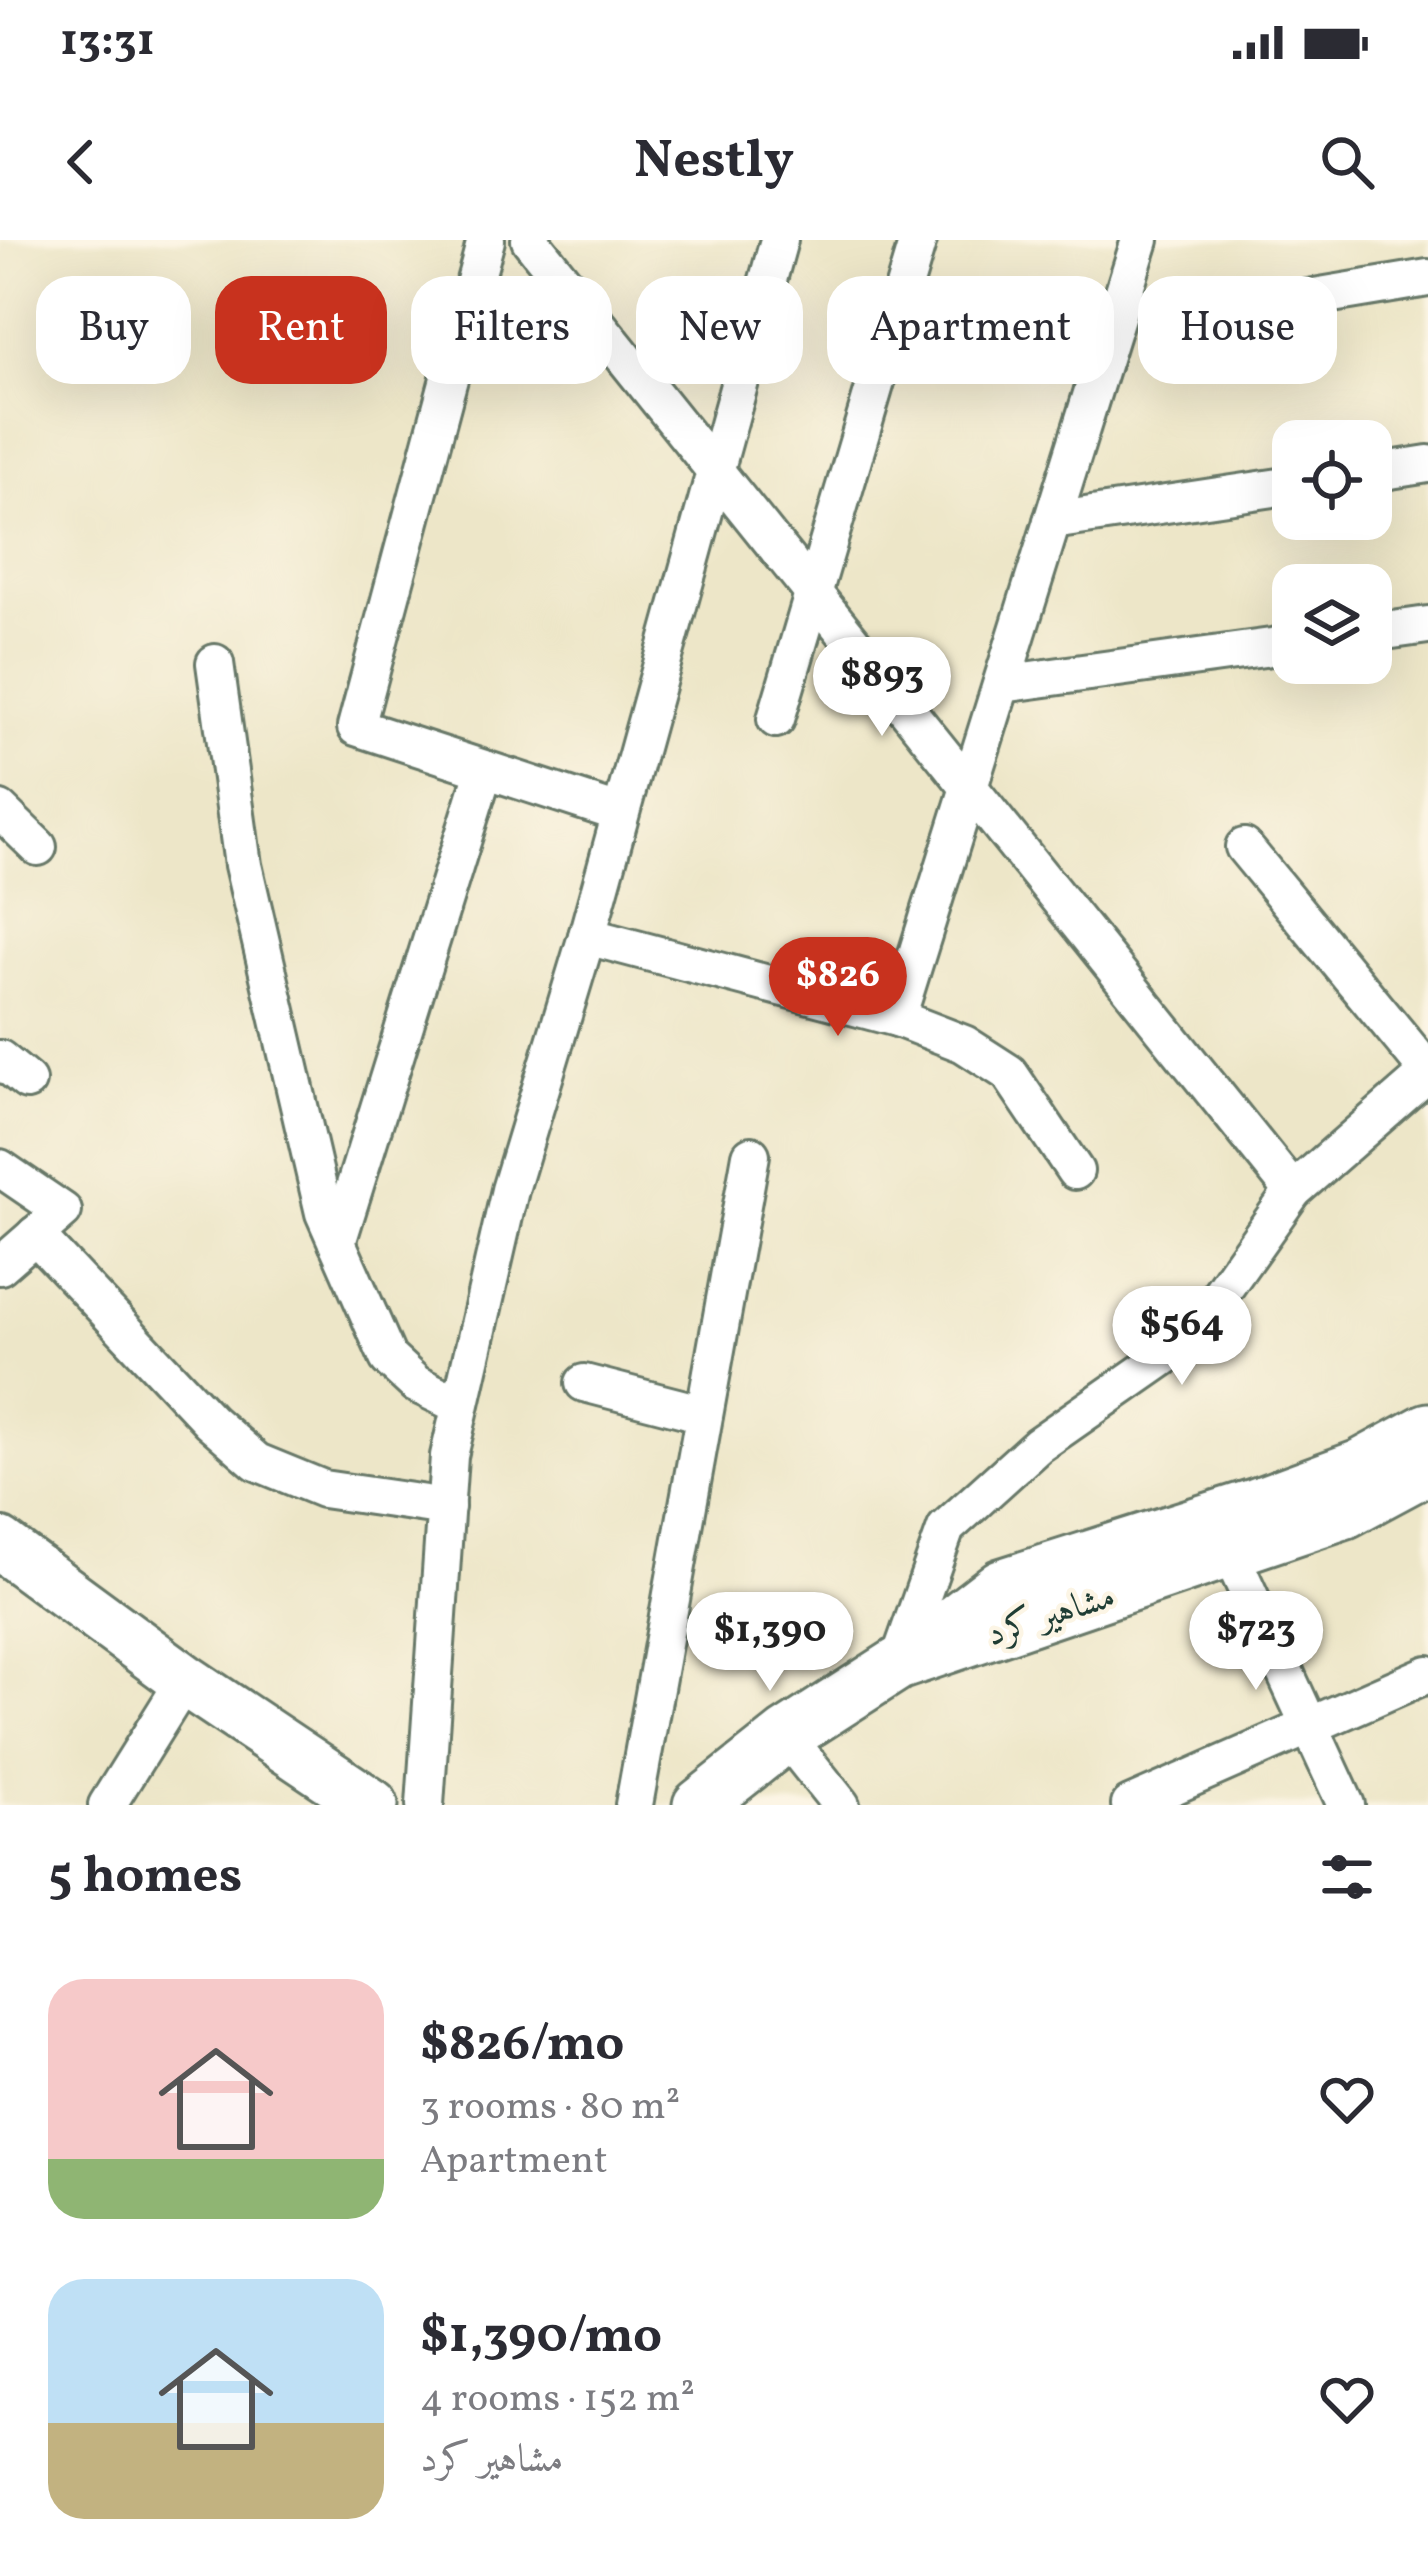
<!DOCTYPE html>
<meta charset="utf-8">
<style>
:root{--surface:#fff;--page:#f2f2f3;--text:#2b2b33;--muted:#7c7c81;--accent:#c8321e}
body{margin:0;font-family:Vollkorn,Amiri,serif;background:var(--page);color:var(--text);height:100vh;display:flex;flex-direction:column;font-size:45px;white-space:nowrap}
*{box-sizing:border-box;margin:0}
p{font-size:39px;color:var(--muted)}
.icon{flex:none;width:66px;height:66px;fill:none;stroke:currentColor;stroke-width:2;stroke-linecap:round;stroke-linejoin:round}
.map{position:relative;height:1565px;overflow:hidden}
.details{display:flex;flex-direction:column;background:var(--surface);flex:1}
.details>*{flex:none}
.top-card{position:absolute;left:36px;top:36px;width:1356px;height:108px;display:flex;gap:24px}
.fabs{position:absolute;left:1272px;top:180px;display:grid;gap:24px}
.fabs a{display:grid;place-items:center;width:120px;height:120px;border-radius:24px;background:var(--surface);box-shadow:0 12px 48px #0002;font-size:60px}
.price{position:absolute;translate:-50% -102px;padding:0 27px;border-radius:42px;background:#fff;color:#222;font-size:39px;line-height:78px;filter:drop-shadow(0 3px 6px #0008)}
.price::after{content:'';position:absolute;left:50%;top:72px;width:36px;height:27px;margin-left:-18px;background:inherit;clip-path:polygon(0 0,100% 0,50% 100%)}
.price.current{background:var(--accent);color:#fff}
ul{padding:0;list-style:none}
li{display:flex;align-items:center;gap:36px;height:300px;padding:0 48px}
li span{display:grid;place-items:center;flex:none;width:336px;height:240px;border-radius:36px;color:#555}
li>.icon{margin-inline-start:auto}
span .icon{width:144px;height:144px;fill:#fffc;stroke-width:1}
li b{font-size:51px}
h2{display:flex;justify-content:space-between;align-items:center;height:144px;padding:0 48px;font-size:51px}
.tag{padding:0 42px;border-radius:36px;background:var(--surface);box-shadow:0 12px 48px #0002;font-size:42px;line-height:108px}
.tag.current{background:var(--accent);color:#fff}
.status{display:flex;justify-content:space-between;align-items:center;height:84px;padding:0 60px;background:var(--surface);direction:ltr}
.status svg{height:33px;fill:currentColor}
header{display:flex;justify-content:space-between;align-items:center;height:156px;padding:0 48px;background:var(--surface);font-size:54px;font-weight:700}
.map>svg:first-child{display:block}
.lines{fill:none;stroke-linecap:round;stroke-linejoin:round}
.street-casing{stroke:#677868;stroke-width:42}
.secondary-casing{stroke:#677868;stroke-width:57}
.street{stroke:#fff;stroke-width:36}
.secondary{stroke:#fff;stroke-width:51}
.labels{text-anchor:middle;stroke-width:9;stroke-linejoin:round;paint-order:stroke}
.street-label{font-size:36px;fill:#1f3d34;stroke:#fcf5e5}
</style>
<div class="status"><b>13:31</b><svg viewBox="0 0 49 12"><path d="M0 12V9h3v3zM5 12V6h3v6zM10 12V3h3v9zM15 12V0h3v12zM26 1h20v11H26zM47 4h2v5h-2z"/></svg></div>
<header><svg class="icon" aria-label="back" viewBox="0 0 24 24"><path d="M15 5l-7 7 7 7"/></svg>Nestly<svg class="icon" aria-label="search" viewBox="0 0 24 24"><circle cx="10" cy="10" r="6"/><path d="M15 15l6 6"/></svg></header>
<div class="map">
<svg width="1428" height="1565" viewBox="0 0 1428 1565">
<rect width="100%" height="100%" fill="#fcf5e5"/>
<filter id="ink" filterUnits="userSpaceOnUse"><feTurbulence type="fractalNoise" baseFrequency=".00833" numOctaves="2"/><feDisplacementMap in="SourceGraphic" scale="24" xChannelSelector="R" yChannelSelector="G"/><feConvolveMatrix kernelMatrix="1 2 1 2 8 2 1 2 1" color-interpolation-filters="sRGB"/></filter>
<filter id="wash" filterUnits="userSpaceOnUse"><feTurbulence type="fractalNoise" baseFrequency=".004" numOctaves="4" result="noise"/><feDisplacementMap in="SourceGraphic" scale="48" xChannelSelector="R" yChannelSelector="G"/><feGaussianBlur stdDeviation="2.7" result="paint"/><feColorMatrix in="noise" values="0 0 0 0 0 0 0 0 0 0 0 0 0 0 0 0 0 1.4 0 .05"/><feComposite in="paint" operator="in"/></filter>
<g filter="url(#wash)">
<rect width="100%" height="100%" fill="#ede6c8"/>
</g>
<g filter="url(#ink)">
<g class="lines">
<defs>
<g id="street">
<polyline points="486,0 356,487 619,573"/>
<polyline points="530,0 1293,951"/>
<polyline points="1212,74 1428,38"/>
<polyline points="1371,233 1428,224"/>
<polyline points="1052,281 1293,245"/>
<polyline points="1371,393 1428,385"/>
<polyline points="215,423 243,625 324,973 388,1118 416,1144 459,1165"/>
<polyline points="1002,444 1293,404"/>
<polyline points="776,479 918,0"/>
<polyline points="0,570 38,607"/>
<polyline points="1244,607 1428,831"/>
<polyline points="587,696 897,778 964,804 1009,833 1075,931"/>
<polyline points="897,778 1140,0"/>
<polyline points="0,819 27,841"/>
<polyline points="0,928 63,971 0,1026"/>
<polyline points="35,995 210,1181 257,1222 323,1249 446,1267"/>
<polyline points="337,1003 484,531"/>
<polyline points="584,1143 704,1174"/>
<polyline points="1230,1313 1346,1565"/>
<polyline points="898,1424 946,1288 1038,1205 1170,1113 1197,1087 1293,951 1428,833"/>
<polyline points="786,1496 841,1565"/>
<polyline points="107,1565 185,1440"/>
<polyline points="425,1565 449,1216 510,950 587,696 779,0"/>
<polyline points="634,1565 751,915"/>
<polyline points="1130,1565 1428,1434"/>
</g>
<g id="secondary">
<polyline points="0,1304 185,1440 372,1565"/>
<polyline points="932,1398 1001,1345 1257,1264 1360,1226 1428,1189"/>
<polyline points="699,1565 786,1496 898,1424 1346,1272 1428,1228"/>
</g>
</defs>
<!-- street casing -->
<use href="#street" class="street-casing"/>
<!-- secondary casing -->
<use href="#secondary" class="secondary-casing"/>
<!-- street -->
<use href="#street" class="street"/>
<!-- secondary -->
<use href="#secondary" class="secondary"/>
</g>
</g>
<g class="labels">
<!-- street labels -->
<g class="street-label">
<text transform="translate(1050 1373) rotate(-18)" y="13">مشاهیر کرد</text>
</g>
</g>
</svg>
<div class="fabs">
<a><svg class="icon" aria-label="locate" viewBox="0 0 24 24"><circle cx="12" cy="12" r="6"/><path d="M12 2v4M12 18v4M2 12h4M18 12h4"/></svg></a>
<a><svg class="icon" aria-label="layers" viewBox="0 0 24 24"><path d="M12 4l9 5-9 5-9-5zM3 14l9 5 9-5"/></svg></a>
</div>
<b class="price" style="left:882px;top:499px">$893</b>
<b class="price current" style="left:838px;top:799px">$826</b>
<b class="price" style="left:1182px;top:1148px">$564</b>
<b class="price" style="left:1256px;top:1453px">$723</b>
<b class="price" style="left:770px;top:1454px">$1,390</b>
<div class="top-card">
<a class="tag">Buy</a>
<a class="tag current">Rent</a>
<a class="tag">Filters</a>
<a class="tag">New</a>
<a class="tag">Apartment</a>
<a class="tag">House</a>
</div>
</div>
<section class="details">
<h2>5 homes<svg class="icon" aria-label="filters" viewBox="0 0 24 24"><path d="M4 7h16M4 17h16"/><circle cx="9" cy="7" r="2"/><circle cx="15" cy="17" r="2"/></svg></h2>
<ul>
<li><span style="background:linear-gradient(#f6c9c9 75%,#8fb573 0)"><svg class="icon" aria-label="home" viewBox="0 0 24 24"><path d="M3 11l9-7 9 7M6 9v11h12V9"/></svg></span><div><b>$826/mo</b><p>3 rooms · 80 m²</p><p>Apartment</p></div><svg class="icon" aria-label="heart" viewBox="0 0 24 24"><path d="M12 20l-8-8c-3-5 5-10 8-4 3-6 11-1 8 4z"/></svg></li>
<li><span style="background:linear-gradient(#bfe0f5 60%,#c2b280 0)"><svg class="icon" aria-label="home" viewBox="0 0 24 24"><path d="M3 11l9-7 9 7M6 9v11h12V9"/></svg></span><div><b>$1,390/mo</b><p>4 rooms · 152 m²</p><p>مشاهیر کرد</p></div><svg class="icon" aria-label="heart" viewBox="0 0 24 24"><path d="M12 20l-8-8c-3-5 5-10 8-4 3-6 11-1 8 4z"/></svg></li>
</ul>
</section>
